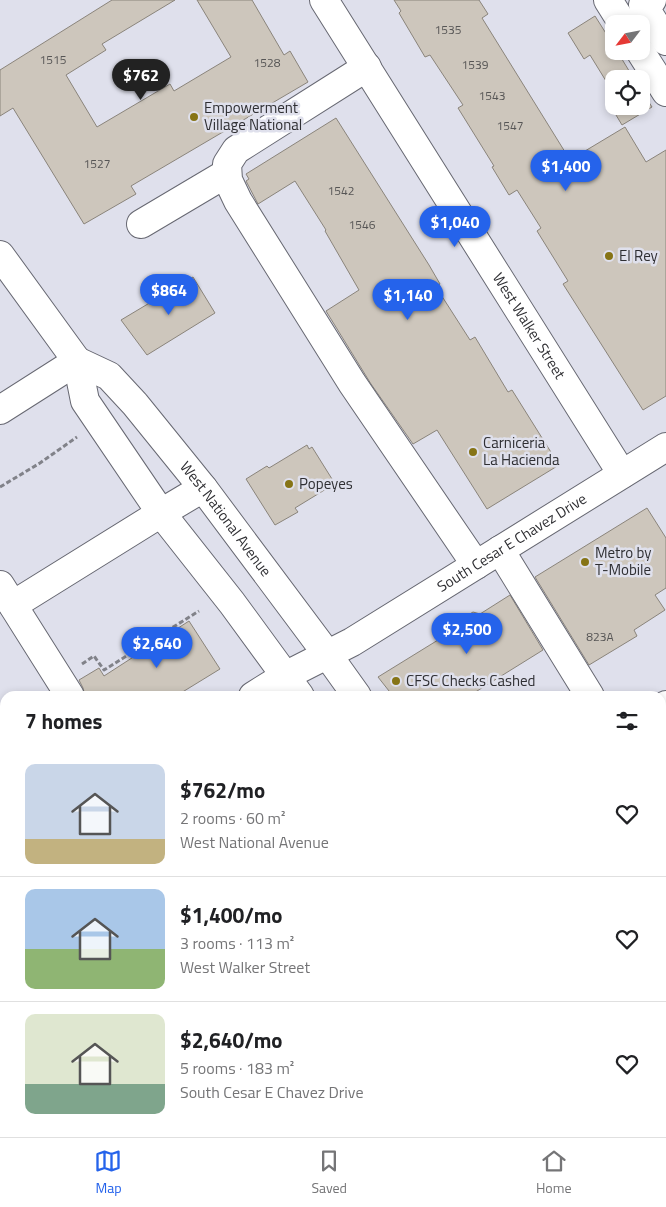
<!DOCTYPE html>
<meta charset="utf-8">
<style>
:root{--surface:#fff;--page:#f6f6f6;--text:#202124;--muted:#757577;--line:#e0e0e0;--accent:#2563eb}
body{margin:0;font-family:"Titillium Web",sans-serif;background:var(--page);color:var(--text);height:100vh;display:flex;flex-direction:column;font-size:19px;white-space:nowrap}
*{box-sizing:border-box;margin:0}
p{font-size:16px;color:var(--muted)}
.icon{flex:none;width:28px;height:28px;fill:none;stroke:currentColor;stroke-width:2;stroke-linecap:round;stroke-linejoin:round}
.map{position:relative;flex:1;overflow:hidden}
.drawer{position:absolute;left:0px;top:691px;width:666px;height:446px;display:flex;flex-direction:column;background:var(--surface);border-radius:15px 15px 0 0;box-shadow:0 2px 8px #0003}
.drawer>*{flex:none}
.needle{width:32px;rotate:238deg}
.tools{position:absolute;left:605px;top:15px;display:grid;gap:10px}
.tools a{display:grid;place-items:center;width:45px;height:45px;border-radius:10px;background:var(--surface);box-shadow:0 2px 8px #0003;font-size:25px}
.price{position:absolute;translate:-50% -42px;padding:0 11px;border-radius:18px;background:var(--accent);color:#fff;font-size:16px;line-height:32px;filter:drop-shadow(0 1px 2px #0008)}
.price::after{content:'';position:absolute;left:50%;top:30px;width:15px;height:11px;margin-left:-8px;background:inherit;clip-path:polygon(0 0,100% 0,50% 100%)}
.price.current{background:#222;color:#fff}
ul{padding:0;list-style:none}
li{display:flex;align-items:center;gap:15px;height:125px;padding:0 25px}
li+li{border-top:1px solid var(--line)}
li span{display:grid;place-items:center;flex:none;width:140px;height:100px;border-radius:10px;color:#555}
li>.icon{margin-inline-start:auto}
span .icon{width:60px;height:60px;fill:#fffc;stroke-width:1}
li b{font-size:21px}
h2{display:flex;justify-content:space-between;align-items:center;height:60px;padding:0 25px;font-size:21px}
.tabs{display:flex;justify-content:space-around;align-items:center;height:70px;border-top:1px solid var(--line);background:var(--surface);font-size:14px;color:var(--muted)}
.tabs a{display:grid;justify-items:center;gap:2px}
.tabs .current{color:var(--accent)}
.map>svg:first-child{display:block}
.building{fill:#cdc6bc;stroke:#8a847b}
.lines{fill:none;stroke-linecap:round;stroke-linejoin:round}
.minor-casing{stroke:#676872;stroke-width:30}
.major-casing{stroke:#676872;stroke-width:30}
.path{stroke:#818289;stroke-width:3;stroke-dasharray:5 2.5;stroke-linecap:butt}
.minor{stroke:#fff;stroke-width:28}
.major{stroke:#fff;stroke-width:28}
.poi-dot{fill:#867416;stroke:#dfe0ec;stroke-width:2}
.labels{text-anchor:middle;stroke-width:5;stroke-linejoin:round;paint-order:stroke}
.number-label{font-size:12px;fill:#565555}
.poi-label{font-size:15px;fill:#2f2f33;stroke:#dfe0ec;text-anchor:start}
.street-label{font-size:15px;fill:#2f2f33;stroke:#dfe0ec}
</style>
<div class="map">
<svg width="666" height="1137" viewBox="0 0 666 1137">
<rect width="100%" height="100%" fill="#dfe0ec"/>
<!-- building -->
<g class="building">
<polygon points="112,0 175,0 102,44 106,50 66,75 97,127 170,84 174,91 231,57 197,0 252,0 284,55 290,51 308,82 131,186 136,194 84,224 13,108 0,116 0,70"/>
<polygon points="394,0 479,0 488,14 482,18 570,160 625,127 646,162 666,150 666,396 643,410 563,284 568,281 537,231 541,228 517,190 509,195 492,167 494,166 458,108 463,105 430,55 425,57 399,13 401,11"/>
<polygon points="595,16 614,46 614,51 617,51 634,79 614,79 614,94 590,55 584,59 568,33"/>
<polygon points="641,90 652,107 622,125 607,100 614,96 614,106 641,106"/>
<polygon points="336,118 429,265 440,284 436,287 470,340 475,337 508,392 512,390 559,465 487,509 437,430 413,444 371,384 326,311 359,290 325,231 326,230 295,181 258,204 246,181 249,179 246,174"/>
<polygon points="193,277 215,313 147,355 121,320"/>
<polygon points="307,445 309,449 312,447 332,479 328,482 331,486 295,508 298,512 275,525 246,479 267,466 269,468"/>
<polygon points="647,508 666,538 666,588 655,595 665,610 634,630 637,636 589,665 535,577"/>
<polygon points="510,595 543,650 469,696 393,696 378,677 451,632 452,625 473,612 480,614"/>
<polygon points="189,621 220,669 176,696 85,696 83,688 79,680 99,668 104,676"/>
</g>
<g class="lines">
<defs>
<g id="minor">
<path id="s1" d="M324 0 622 474"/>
<polyline points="608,0 623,24"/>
<polyline points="652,0 643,5 666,41"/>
<polyline points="640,51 666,92"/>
<polyline points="367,67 236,150 227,164 228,180 238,201 352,383 476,565"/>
<polyline points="141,224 227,173"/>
<polyline points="0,410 77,361"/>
<polyline points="500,550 590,696"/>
<polyline points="0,585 70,696"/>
<polyline points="13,605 161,513"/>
<polyline points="661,708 666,705"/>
<polyline points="0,724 5,731"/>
<polyline points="661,965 666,963"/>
<polyline points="171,1132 174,1137"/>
</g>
<g id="major">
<polyline points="0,255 77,361 85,401 161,513 232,603 300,696"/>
<path id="s2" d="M77 361 109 376 135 404 203 488 327 654 357 696"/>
<polyline points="161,513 203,488"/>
<path id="s3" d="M253 696 285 676 352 642 666 447"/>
<polyline points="0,856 5,853"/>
<polyline points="639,1132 642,1137"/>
</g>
</defs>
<!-- minor casing -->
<use href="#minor" class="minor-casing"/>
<!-- major casing -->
<use href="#major" class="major-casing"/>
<!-- path -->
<g class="path">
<polyline points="0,487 40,463 77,437"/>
<polyline points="82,664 94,656 104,670 199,611"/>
</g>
<!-- minor -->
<use href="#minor" class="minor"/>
<!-- major -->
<use href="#major" class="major"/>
</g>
<!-- markers -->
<g class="poi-dot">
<circle cx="194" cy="117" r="5"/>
<circle cx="609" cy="256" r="5"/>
<circle cx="473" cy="452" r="5"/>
<circle cx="289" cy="484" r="5"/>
<circle cx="585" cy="562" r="5"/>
<circle cx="396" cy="681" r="5"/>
</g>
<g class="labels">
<!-- number labels -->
<g class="number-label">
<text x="448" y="34">1535</text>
<text x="53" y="64">1515</text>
<text x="267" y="67">1528</text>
<text x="475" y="69">1539</text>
<text x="492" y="100">1543</text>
<text x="510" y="130">1547</text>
<text x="97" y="168">1527</text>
<text x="341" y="195">1542</text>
<text x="362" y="229">1546</text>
<text x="600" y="641">823A</text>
</g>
<!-- poi labels -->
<g class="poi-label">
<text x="204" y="113">Empowerment<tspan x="204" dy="17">Village National</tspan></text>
<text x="619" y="261">El Rey</text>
<text x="483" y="448">Carniceria<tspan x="483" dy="17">La Hacienda</tspan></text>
<text x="299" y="489">Popeyes</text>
<text x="595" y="558">Metro by<tspan x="595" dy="17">T-Mobile</tspan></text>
<text x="406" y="686">CFSC Checks Cashed</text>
</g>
<!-- street labels -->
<g class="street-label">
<text dy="5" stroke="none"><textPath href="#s1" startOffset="385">West Walker Street</textPath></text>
<text dy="5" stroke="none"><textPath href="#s2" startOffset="220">West National Avenue</textPath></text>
<text dy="5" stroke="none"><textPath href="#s3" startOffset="301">South Cesar E Chavez Drive</textPath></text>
</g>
</g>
</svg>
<div class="tools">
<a><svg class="needle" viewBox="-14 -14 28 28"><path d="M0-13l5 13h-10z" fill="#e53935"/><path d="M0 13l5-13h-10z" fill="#757577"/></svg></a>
<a><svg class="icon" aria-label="locate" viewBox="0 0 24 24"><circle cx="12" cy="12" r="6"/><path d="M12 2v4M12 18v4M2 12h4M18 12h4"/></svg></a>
</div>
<b class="price current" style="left:141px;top:101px">$762</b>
<b class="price" style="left:566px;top:192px">$1,400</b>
<b class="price" style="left:455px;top:248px">$1,040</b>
<b class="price" style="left:169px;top:316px">$864</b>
<b class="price" style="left:408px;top:321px">$1,140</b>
<b class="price" style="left:467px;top:655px">$2,500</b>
<b class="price" style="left:157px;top:669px">$2,640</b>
<section class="drawer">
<h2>7 homes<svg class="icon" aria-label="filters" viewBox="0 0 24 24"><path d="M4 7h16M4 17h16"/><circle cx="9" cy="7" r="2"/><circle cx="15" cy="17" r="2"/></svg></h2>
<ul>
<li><span style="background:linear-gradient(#c9d6e8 75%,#c2b280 0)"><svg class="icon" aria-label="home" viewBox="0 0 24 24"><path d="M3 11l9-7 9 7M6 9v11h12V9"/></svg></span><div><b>$762/mo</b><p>2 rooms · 60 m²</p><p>West National Avenue</p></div><svg class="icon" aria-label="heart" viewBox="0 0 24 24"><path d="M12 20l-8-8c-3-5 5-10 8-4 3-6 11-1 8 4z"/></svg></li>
<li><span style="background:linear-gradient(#a9c7e8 60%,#8fb573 0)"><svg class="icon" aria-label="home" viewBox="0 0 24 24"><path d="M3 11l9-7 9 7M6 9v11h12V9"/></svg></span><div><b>$1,400/mo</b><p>3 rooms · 113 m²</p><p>West Walker Street</p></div><svg class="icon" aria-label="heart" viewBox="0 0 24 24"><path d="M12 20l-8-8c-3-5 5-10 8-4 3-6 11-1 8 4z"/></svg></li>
<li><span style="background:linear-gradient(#dfe7d0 70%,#7fa58c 0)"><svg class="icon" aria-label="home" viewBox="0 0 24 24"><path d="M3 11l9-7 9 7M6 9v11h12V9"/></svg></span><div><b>$2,640/mo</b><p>5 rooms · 183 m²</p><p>South Cesar E Chavez Drive</p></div><svg class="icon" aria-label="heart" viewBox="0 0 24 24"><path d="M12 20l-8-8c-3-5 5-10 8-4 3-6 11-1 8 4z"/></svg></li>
</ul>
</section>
</div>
<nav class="tabs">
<a class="current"><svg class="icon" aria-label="map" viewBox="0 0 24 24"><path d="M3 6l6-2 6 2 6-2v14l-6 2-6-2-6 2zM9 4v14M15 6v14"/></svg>Map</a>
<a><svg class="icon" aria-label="saved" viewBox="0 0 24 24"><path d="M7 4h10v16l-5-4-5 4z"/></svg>Saved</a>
<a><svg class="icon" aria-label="home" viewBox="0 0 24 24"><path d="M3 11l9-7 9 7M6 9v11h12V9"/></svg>Home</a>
</nav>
